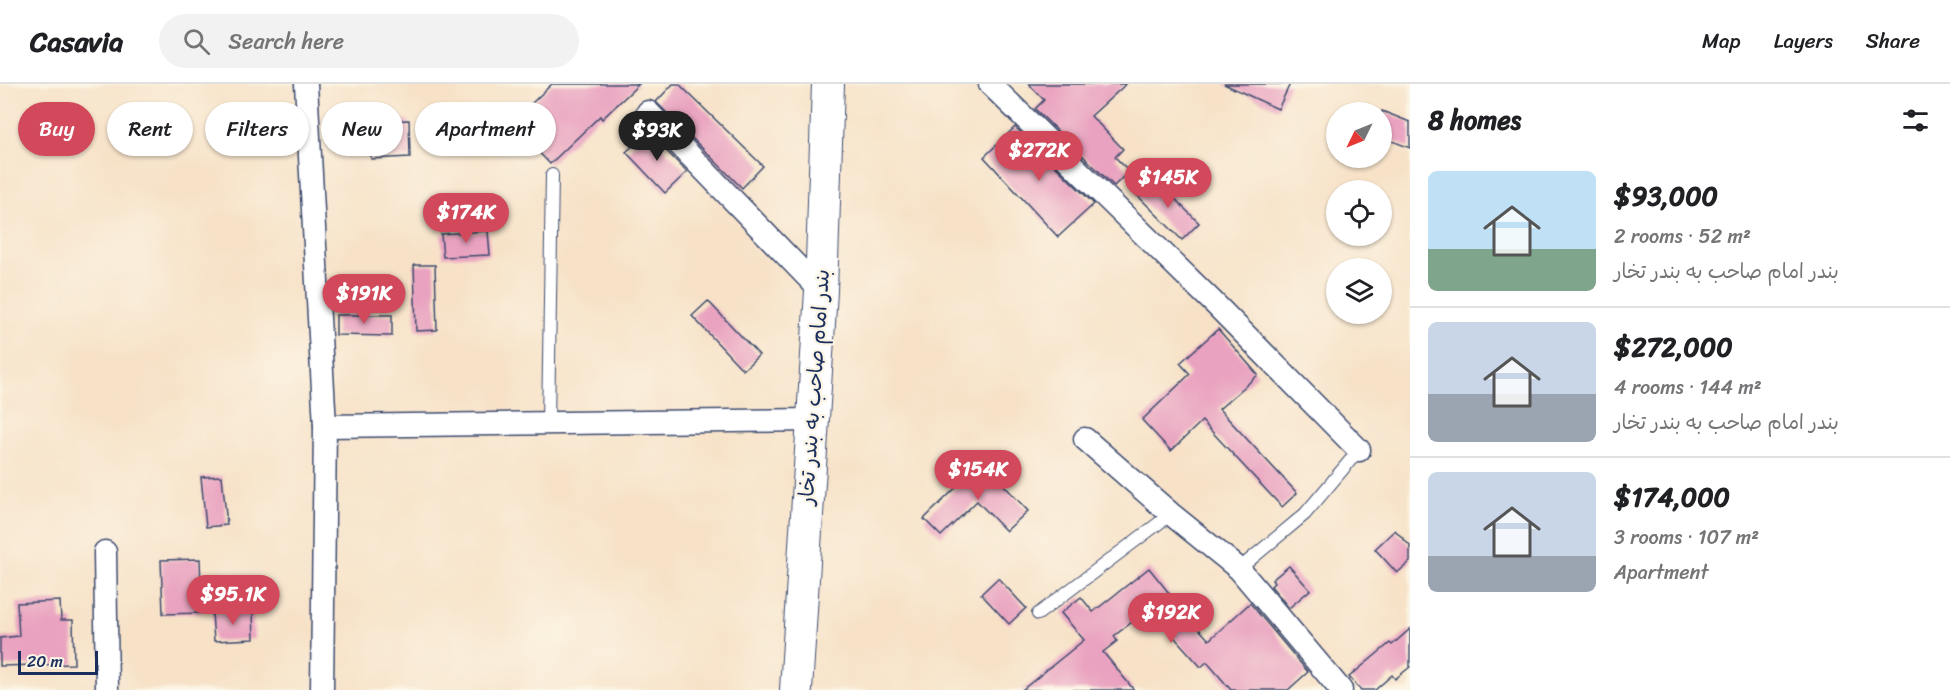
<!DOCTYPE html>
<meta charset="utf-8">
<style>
:root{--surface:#fff;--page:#f2f2f2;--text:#202124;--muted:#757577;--line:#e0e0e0;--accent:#d1495b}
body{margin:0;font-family:Sriracha,"Playpen Sans Arabic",sans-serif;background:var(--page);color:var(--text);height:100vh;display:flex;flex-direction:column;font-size:22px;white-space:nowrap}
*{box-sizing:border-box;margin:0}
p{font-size:20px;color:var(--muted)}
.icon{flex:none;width:33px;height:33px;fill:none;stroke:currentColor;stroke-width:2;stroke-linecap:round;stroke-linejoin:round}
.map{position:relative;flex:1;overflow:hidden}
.drawer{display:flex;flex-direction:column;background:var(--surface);width:540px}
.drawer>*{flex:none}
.hud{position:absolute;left:18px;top:18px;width:570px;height:54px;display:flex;gap:12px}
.needle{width:39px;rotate:227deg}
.buttons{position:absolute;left:1326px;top:18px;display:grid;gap:12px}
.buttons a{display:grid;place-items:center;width:66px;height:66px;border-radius:50%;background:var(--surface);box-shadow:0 2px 4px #0004;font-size:30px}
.scale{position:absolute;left:18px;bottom:15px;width:80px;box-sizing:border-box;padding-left:6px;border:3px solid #1b2f5e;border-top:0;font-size:16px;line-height:21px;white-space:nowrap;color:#1b2f5e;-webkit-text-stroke:4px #fcf5e5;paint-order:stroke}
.price{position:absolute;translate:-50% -51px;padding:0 14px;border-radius:21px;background:var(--accent);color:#fff;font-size:20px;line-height:39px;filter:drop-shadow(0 2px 3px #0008)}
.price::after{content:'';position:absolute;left:50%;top:36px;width:18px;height:14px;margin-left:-9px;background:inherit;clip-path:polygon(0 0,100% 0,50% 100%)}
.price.active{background:#222;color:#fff}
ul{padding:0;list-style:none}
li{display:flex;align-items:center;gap:18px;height:150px;padding:0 18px}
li+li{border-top:2px solid var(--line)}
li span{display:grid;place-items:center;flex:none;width:168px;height:120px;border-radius:9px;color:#555}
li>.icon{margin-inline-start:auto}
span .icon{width:72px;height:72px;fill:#fffc;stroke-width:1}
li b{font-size:26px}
h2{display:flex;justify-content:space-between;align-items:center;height:72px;padding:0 18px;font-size:26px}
.chip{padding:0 21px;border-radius:27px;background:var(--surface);box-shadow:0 2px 4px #0004;font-size:21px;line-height:54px}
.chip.active{background:var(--accent);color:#fff}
header{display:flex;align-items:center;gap:36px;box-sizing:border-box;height:84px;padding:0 30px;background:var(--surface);border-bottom:2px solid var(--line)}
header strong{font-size:28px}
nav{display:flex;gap:33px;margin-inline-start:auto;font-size:21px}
.search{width:420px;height:54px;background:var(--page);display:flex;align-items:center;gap:15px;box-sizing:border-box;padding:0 21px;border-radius:33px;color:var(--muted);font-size:22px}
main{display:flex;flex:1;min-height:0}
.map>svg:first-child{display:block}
.building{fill:#e9a2c0}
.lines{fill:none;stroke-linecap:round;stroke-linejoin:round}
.service-casing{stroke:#3c4a6e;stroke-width:14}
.minor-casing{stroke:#3c4a6e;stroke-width:25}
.secondary-casing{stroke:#3c4a6e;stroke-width:34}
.service{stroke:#fff;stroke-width:12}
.minor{stroke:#fff;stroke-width:22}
.secondary{stroke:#fff;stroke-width:32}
.labels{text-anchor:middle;stroke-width:4.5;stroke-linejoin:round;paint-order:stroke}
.street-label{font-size:21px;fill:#1b2f5e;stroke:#fcf5e5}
</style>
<header>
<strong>Casavia</strong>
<div class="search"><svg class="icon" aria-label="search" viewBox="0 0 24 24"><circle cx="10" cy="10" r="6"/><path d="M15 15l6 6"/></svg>Search here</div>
<nav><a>Map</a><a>Layers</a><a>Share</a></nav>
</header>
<main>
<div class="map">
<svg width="1410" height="606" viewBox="0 0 1410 606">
<rect width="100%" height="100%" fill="#fcf5e5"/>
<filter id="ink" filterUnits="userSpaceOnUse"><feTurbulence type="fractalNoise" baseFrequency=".0167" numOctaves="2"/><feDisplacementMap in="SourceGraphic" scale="12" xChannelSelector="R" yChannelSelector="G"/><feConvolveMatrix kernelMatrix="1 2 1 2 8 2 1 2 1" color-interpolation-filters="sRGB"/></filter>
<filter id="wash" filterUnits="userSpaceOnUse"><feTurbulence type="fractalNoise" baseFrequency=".008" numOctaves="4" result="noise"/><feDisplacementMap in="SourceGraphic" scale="24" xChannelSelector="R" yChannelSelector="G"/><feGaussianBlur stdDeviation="1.35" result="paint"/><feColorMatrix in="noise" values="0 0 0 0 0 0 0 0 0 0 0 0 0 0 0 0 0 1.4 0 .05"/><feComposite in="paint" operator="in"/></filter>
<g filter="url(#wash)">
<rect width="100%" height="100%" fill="#f7e2c8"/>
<g id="blocks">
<!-- building -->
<g class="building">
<polygon points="552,0 639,0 602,35 600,32 550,80 511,39"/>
<polygon points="673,0 679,0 763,82 742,104 656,18"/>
<polygon points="1029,0 1126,0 1091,32 1123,65 1115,73 1129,87 1114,102 1035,25 1044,16"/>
<polygon points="1224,0 1290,0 1278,25"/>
<polygon points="1382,27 1410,38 1410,64 1382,53"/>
<polygon points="409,36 410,73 371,75 369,37"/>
<polygon points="1015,43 1094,120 1058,153 984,73"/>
<polygon points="648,48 687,88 665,109 626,68"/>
<polygon points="1153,93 1199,139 1182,156 1136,110"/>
<polygon points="488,147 490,171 443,173 441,150"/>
<polygon points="414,181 435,181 437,246 416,247"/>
<polygon points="708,217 759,271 743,286 692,232"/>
<polygon points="336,231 392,231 392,252 336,251"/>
<polygon points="1218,245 1258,291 1219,325 1297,409 1282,423 1202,337 1171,367 1142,336 1190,290 1180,279"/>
<polygon points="984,376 1001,393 999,396 1028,427 1006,447 977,417 941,452 924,435"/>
<polygon points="222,392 227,441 206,443 201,393"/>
<polygon points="1395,446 1410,462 1410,478 1397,489 1375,465"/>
<polygon points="200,475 202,529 163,530 161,476"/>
<polygon points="1289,482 1310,506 1289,524 1271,502 1274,499 1272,496"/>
<polygon points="1149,484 1169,509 1167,510 1209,556 1250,519 1308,588 1288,606 1231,606 1207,578 1201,583 1149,525 1114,552 1117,557 1103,568 1134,606 1022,606 1084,556 1061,529 1081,513 1093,528"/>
<polygon points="998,494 1026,524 1009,540 981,510"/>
<polygon points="60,517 61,536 73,536 74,580 0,582 0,554 19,552 17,519"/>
<polygon points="253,527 254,555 214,557 212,529"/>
<polygon points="1410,545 1410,583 1395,595 1392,591 1375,606 1361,606 1349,593 1390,559 1392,561"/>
</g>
</g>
</g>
<g filter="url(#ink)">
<use href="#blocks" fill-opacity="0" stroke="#3c4a6e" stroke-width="1.5"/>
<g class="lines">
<defs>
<g id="service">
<polyline points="548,340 552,91"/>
<polyline points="1239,485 1305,430 1359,366"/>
<polyline points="1038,530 1171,430"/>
</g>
<g id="minor">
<polyline points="306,0 325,342 322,606"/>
<polyline points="990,0 1216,221 1359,366"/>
<polyline points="648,28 821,207"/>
<polyline points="325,342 811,336"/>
<polyline points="1085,355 1171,430 1239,485 1341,606"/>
<polyline points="105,468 107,606"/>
</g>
<polyline id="secondary" points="796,606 821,207 828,0"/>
</defs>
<!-- service casing -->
<use href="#service" class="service-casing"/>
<!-- minor casing -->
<use href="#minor" class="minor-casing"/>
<!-- secondary casing -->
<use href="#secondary" class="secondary-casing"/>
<!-- service -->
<use href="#service" class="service"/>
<!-- minor -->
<use href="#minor" class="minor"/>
<!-- secondary -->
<use href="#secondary" class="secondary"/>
</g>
</g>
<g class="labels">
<!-- street labels -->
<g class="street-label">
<text transform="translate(814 303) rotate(-86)" y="7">بندر امام صاحب به بندر تخار</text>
</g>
</g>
</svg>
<div class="buttons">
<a><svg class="needle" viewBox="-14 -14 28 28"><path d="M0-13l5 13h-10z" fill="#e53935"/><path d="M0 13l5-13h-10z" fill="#757577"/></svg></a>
<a><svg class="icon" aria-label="locate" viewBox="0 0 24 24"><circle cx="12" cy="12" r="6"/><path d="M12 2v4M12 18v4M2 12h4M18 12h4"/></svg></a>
<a><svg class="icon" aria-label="layers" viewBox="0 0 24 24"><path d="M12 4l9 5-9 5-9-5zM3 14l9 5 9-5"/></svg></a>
</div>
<div class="scale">20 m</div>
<b class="price active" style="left:657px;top:78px">$93K</b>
<b class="price" style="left:1039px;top:98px">$272K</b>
<b class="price" style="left:1168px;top:125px">$145K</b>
<b class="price" style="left:466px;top:160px">$174K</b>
<b class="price" style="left:364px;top:241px">$191K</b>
<b class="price" style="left:978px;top:417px">$154K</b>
<b class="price" style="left:233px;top:542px">$95.1K</b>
<b class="price" style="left:1171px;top:560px">$192K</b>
<div class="hud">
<a class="chip active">Buy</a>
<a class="chip">Rent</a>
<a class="chip">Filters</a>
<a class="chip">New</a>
<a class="chip">Apartment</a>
</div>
</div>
<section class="drawer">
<h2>8 homes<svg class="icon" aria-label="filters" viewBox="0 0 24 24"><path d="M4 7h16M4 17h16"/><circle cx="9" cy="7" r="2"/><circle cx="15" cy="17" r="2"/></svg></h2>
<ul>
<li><span style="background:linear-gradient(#bfe0f5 65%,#7fa58c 0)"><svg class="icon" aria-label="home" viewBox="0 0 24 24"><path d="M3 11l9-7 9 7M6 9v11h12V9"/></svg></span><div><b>$93,000</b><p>2 rooms · 52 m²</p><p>بندر امام صاحب به بندر تخار</p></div></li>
<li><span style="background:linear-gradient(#c9d6e8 60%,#9aa5b1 0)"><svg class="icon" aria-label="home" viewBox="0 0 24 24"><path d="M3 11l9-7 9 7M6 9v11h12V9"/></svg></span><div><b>$272,000</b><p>4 rooms · 144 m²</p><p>بندر امام صاحب به بندر تخار</p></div></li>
<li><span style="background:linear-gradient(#c9d6e8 70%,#9aa5b1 0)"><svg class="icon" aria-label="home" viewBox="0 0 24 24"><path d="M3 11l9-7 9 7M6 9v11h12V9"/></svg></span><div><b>$174,000</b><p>3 rooms · 107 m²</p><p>Apartment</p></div></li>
</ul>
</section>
</main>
